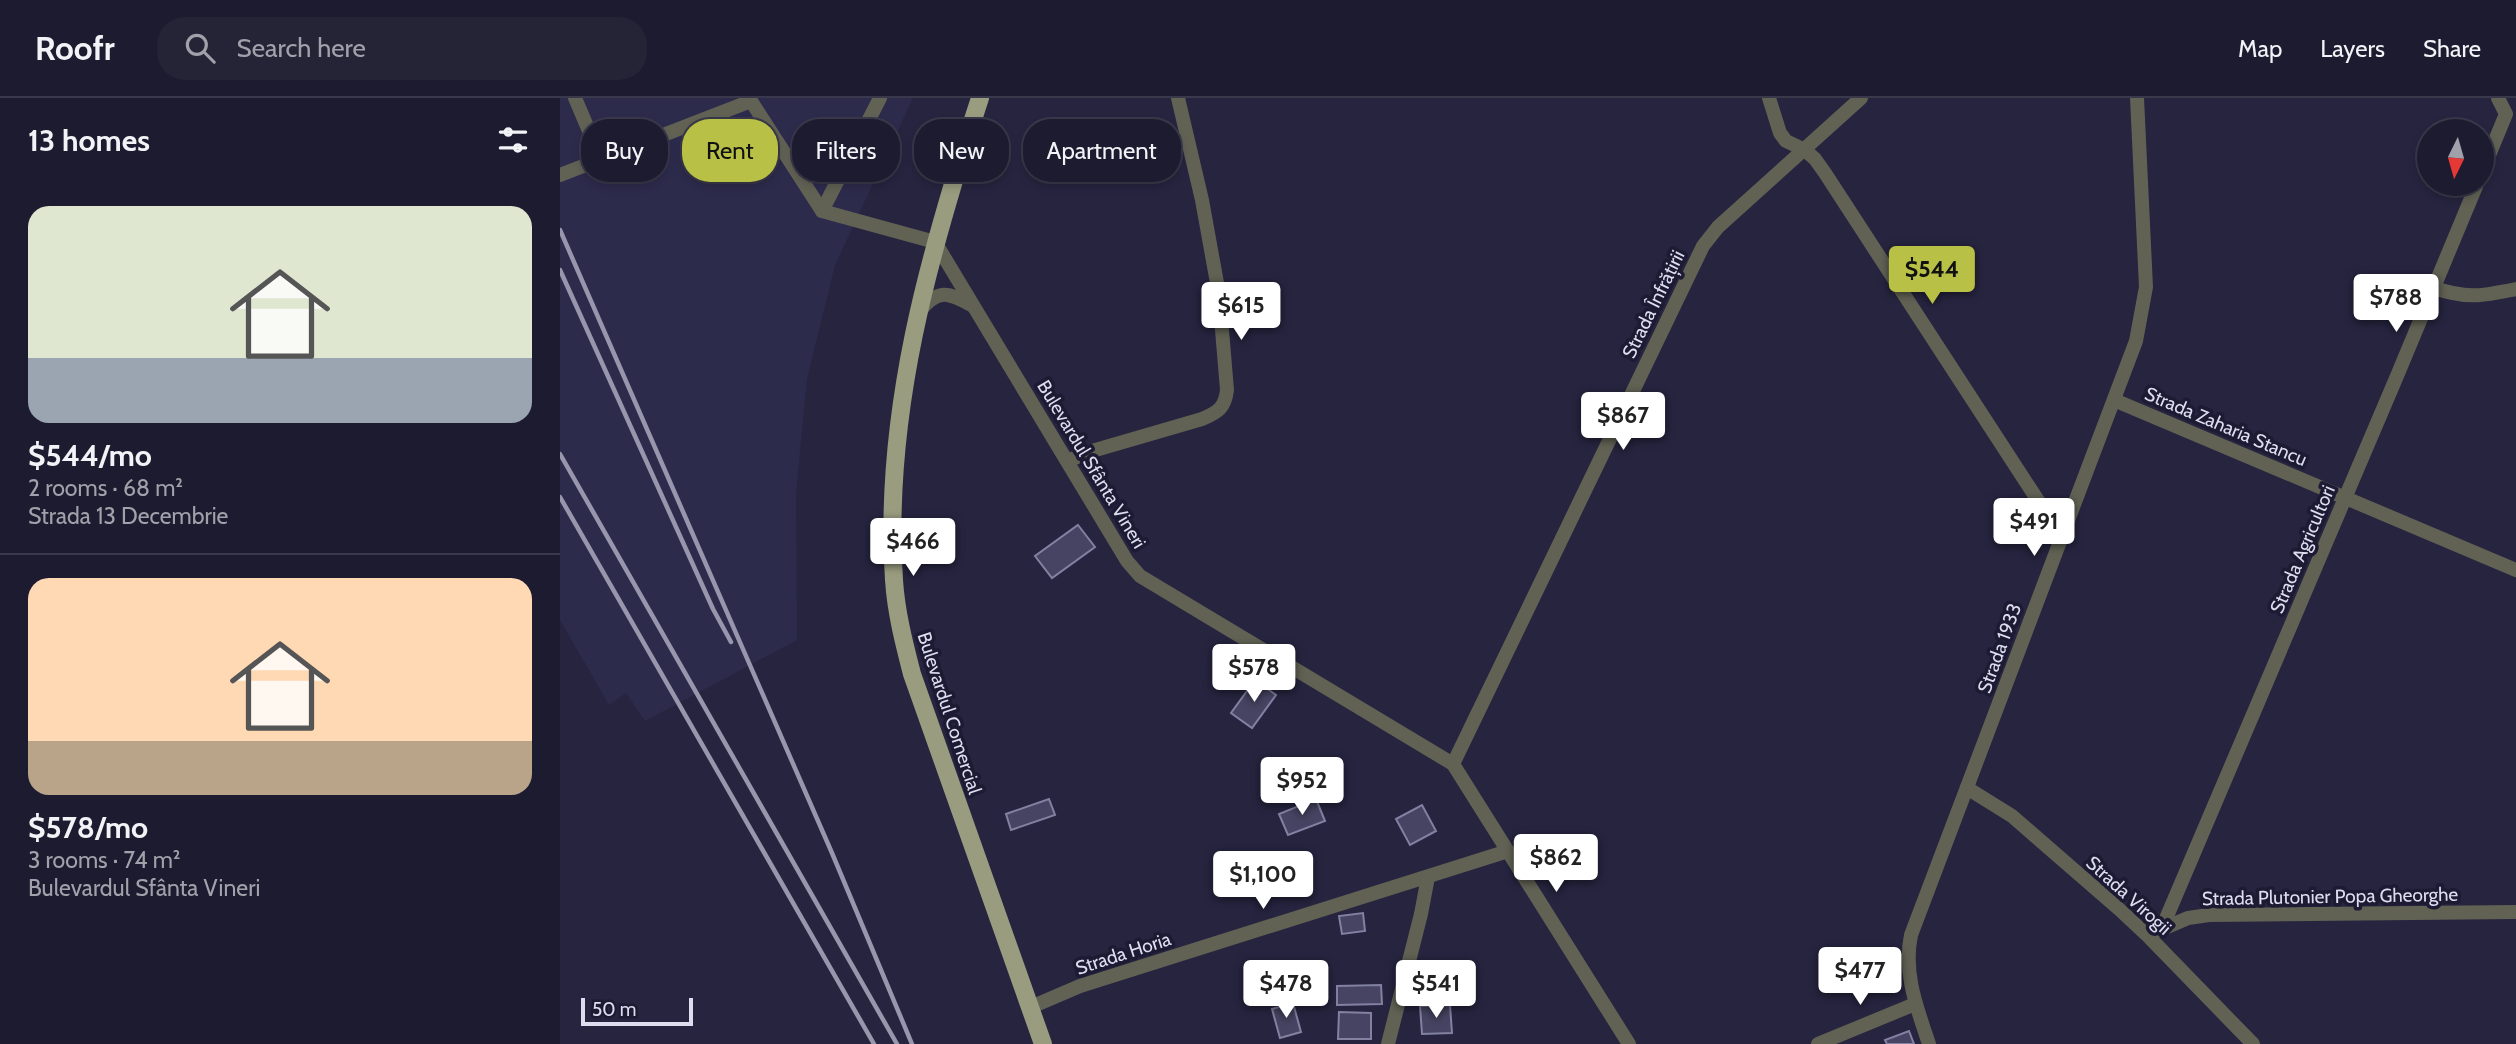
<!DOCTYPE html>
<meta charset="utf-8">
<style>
:root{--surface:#1c1b2f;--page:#252437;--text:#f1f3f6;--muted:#a0a1aa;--line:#3a394b;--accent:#b9c046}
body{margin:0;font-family:Cabin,sans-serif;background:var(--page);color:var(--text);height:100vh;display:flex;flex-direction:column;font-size:26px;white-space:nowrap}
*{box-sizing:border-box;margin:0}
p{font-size:23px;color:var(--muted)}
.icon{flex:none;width:38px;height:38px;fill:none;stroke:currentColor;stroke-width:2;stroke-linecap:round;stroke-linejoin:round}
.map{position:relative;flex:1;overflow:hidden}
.details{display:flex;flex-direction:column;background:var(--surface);width:560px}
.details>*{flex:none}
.top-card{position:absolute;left:21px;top:21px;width:665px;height:63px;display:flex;gap:14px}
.needle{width:46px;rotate:185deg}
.fabs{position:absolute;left:1857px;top:21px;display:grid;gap:14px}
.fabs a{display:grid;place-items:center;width:77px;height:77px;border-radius:50%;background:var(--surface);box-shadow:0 4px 10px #0003,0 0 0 2px var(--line);font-size:35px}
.scale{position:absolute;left:21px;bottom:18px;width:112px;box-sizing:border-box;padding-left:7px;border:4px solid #ddddef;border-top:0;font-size:19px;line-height:24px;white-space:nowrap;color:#ddddef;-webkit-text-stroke:5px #1d1a34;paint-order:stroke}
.price{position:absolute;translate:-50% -60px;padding:0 16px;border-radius:7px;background:#fff;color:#222;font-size:23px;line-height:46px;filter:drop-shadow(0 2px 4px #0008)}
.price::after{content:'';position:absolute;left:50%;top:42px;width:21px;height:16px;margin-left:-10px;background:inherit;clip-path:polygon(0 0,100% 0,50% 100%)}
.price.current{background:var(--accent);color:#111}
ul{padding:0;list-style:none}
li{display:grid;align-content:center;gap:14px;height:371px;padding:0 28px}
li+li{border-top:2px solid var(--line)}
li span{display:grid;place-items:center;height:217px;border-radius:21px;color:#555}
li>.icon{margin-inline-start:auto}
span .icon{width:126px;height:126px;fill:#fffc;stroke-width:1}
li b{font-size:30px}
h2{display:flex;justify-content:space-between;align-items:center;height:84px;padding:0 28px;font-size:30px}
.chip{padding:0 24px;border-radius:28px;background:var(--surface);box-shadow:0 4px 10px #0003,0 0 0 2px var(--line);font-size:24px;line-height:63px}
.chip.current{background:var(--accent);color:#111}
header{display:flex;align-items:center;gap:42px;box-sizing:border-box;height:98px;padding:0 35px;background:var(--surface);border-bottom:2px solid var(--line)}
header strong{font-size:33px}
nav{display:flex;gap:38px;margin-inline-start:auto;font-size:24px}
.search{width:490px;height:63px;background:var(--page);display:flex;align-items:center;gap:18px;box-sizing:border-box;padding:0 24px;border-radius:28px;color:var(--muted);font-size:26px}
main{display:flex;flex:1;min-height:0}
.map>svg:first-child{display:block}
.built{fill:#2d2b4c}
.building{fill:#464462;stroke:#8281a2;stroke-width:2}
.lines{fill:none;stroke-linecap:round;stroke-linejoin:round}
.minor{stroke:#616254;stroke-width:14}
.major{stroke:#999c7f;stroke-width:18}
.rail{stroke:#9796ac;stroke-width:4.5}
.labels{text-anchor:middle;stroke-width:7;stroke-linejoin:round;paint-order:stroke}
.street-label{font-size:19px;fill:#ddddef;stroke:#1d1a34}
</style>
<header>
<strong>Roofr</strong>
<div class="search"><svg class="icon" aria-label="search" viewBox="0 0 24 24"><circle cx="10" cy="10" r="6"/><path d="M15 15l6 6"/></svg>Search here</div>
<nav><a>Map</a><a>Layers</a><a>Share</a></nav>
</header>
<main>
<section class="details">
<h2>13 homes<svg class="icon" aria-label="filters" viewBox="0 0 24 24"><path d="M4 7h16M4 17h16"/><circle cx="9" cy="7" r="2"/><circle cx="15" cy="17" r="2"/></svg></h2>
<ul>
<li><span style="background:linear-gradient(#dfe7d0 70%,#9aa5b1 0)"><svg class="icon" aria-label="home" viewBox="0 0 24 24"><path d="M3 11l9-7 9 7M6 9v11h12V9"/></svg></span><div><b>$544/mo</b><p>2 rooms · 68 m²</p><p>Strada 13 Decembrie</p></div></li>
<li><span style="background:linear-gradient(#ffd9b3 75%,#b9a48a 0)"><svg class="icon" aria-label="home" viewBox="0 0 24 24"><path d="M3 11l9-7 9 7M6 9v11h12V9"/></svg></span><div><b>$578/mo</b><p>3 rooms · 74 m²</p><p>Bulevardul Sfânta Vineri</p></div></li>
</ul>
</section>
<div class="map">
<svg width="1956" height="946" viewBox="0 0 1956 946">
<rect width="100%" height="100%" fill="#26243f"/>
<!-- built -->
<polygon class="built" points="0,0 353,0 275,167 247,281 236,394 237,542 85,623 66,595 49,607 0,522"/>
<!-- building -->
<g class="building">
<polygon points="518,427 535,449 492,480 475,458"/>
<polygon points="695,582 716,597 692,630 671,615"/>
<polygon points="489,701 495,717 451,732 446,716"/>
<polygon points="756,701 765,723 728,737 719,716"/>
<polygon points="862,707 876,733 850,747 836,721"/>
<polygon points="803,815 805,833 782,836 779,818"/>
<polygon points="821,887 822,906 777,907 777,888"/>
<polygon points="733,905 741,934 720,940 712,911"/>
<polygon points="890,907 892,935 862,936 860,908"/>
<polygon points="779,914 811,915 811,941 778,941"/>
<polygon points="1349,933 1354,946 1327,946 1325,942"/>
</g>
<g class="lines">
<!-- minor -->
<g class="minor">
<polyline points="15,0 41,61"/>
<polyline points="320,0 262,113 375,144 567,463 580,478 893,666 1069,946"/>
<polyline points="1209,0 1220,35 1226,43 1245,52 1255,61 1265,75 1501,438"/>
<polyline points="1922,74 1946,16 1938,0"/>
<polyline points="0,77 191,3 262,113"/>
<path d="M1874 190C1907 201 1922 198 1956 191"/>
<path d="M359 214C378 190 388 194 413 208"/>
<polyline points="1554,302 1956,472"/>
<path d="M507 363 532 353 642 321C659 314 665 309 667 292L659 196 642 102 618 0"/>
<polyline points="893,666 1143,148 1158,129 1301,0"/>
<polyline points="1407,690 1452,718 1559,811 1590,840 1693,946"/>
<polyline points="1602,830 1837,278 1917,86"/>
<polyline points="1600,832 1628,820 1649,817 1956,814"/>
<polyline points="471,909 520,888 948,753"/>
<polyline points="828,946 861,816 868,779"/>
<polyline points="1258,946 1355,906"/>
<path d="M1369 946C1357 910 1343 875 1351 837L1576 243 1586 189 1577 0"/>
</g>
<!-- major -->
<path class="major" d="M420 0C369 156 323 316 334 482 336 514 344 545 352 576L483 946"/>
<!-- rail -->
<g class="rail">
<polyline points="0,132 272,755 352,946"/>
<polyline points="0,172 153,511 171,544"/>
<polyline points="0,356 337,946"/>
<polyline points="0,399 314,946"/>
</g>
</g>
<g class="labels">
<!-- street labels -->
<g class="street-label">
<text transform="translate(1093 206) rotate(-64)" y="7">Strada Înfrățirii</text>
<text transform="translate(1666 328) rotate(23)" y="7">Strada Zaharia Stancu</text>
<text transform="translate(532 366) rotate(59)" y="7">Bulevardul Sfânta Vineri</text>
<text transform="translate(1742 451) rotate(-67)" y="7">Strada Agricultori</text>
<text transform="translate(1439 550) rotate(-70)" y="7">Strada 1933</text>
<text transform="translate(390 615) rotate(72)" y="7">Bulevardul Comercial</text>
<text transform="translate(1569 797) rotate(42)" y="7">Strada Virogii</text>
<text transform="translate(1770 798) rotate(-1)" y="7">Strada Plutonier Popa Gheorghe</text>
<text transform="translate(563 855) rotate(-18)" y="7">Strada Horia</text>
</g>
</g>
</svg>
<div class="fabs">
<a><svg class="needle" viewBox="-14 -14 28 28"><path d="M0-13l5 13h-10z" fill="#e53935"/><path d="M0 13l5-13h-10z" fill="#a0a1aa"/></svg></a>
</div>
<div class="scale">50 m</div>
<b class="price current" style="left:1372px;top:208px">$544</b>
<b class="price" style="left:1836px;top:236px">$788</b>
<b class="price" style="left:681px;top:244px">$615</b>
<b class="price" style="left:1063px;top:354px">$867</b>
<b class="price" style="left:1474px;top:460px">$491</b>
<b class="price" style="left:353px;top:480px">$466</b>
<b class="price" style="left:694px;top:606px">$578</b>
<b class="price" style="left:742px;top:719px">$952</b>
<b class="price" style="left:996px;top:796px">$862</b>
<b class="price" style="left:703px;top:813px">$1,100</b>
<b class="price" style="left:1300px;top:909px">$477</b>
<b class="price" style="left:726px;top:922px">$478</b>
<b class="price" style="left:876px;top:922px">$541</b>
<div class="top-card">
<a class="chip">Buy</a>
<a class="chip current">Rent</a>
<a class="chip">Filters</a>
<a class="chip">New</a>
<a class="chip">Apartment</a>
</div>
</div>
</main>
